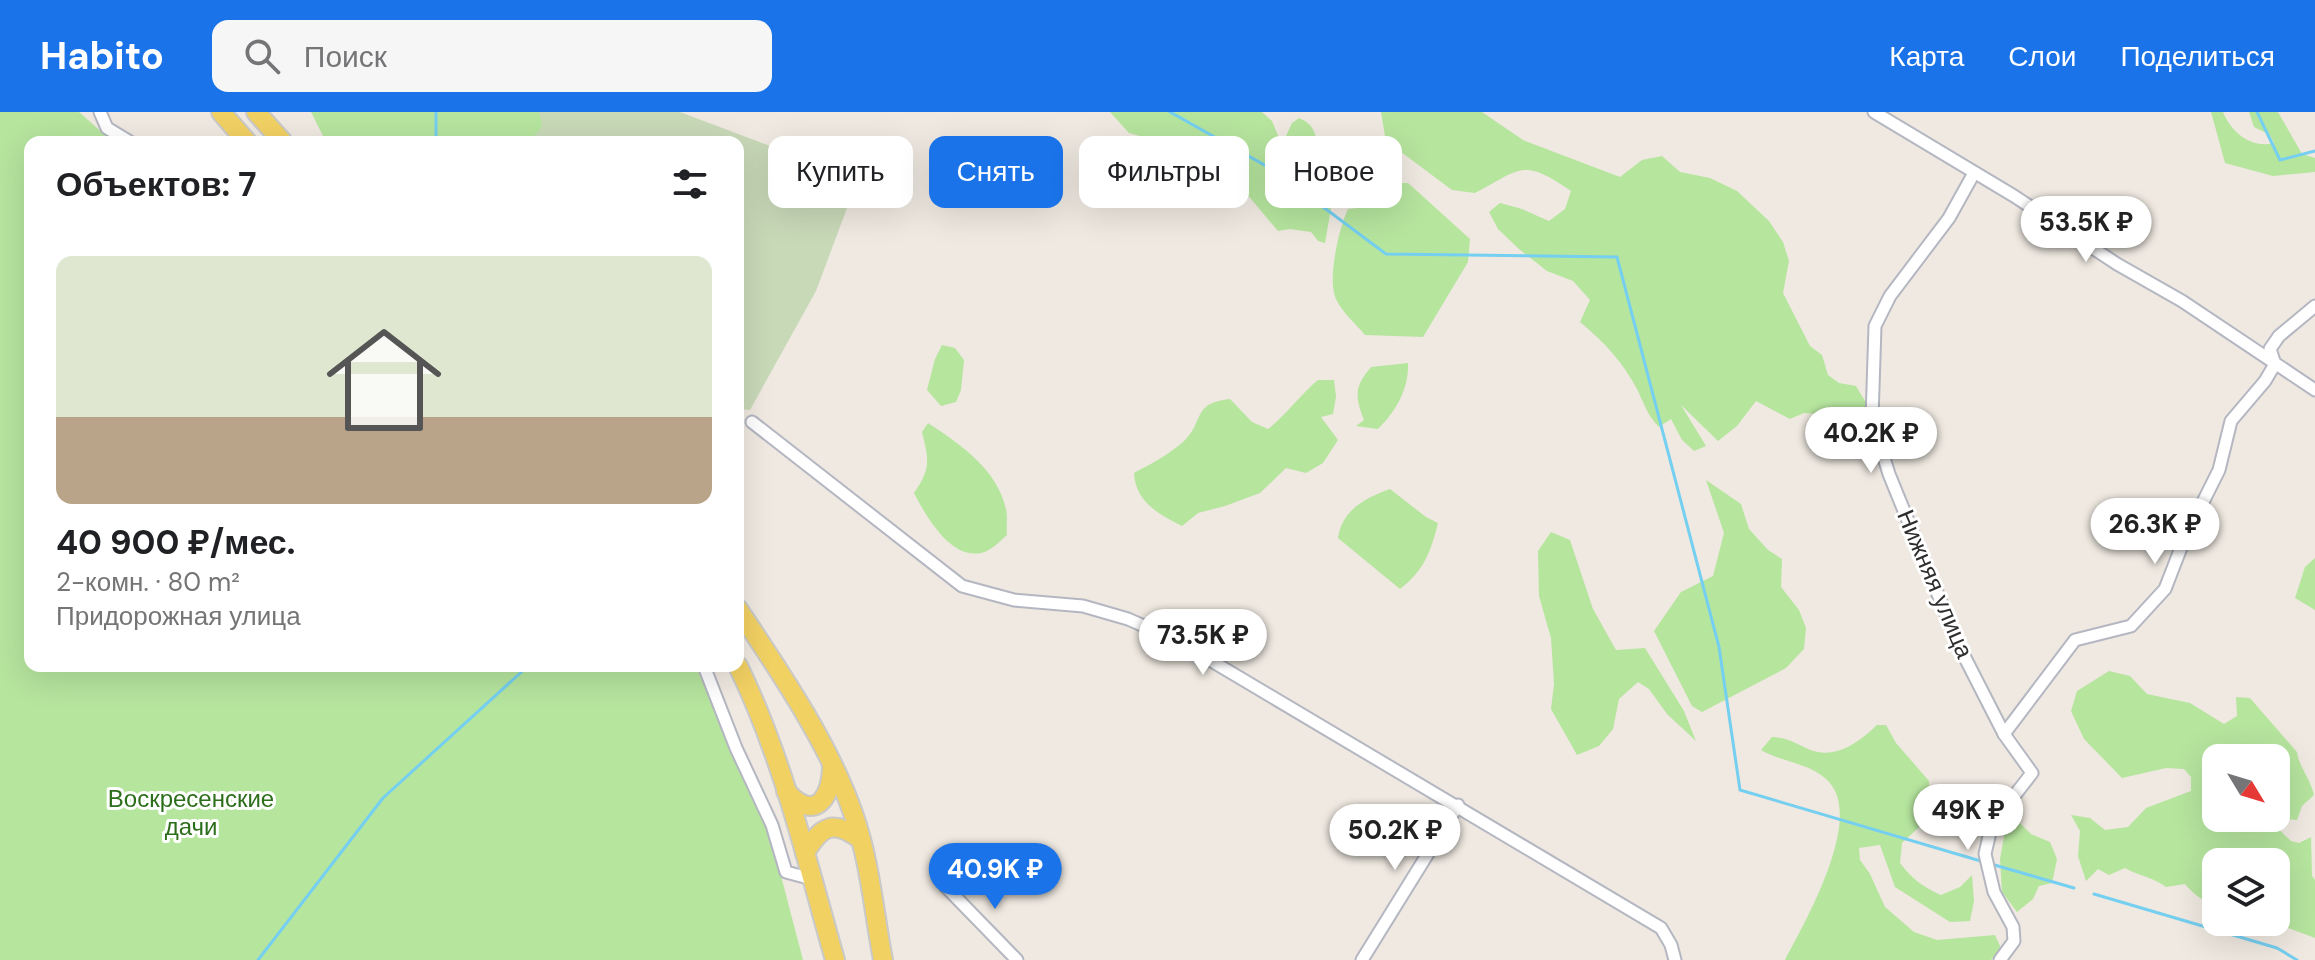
<!DOCTYPE html>
<html lang="ru">
<meta charset="utf-8">
<style>
:root{--surface:#fff;--page:#f6f6f6;--text:#202124;--muted:#757577;--line:#e0e0e0;--accent:#1a73e8}
body{margin:0;font-family:"DM Sans",sans-serif;background:var(--page);color:var(--text);height:100vh;display:flex;flex-direction:column;font-size:30px;white-space:nowrap}
*{box-sizing:border-box;margin:0}
p{font-size:26px;color:var(--muted)}
.icon{flex:none;width:44px;height:44px;fill:none;stroke:currentColor;stroke-width:2;stroke-linecap:round;stroke-linejoin:round}
.map{position:relative;flex:1;overflow:hidden}
.sheet{position:absolute;left:24px;top:24px;width:720px;height:536px;display:flex;flex-direction:column;background:var(--surface);border-radius:16px;box-shadow:0 8px 32px #0002}
.sheet>*{flex:none}
.guide{position:absolute;left:768px;top:24px;width:760px;height:72px;display:flex;gap:16px}
.needle{width:52px;rotate:128deg}
.fabs{position:absolute;left:2202px;top:632px;display:grid;gap:16px}
.fabs a{display:grid;place-items:center;width:88px;height:88px;border-radius:16px;background:var(--surface);box-shadow:0 8px 32px #0002;font-size:40px}
.price{position:absolute;translate:-50% -68px;padding:0 18px;border-radius:28px;background:#fff;color:#222;font-size:26px;line-height:52px;filter:drop-shadow(0 2px 4px #0008)}
.price::after{content:'';position:absolute;left:50%;top:48px;width:24px;height:18px;margin-left:-12px;background:inherit;clip-path:polygon(0 0,100% 0,50% 100%)}
.price.active{background:var(--accent);color:#fff}
ul{padding:0;list-style:none}
li{display:grid;align-content:center;gap:16px;height:424px;padding:0 32px}
li+li{border-top:2px solid var(--line)}
li span{display:grid;place-items:center;height:248px;border-radius:16px;color:#555}
li>.icon{margin-inline-start:auto}
span .icon{width:144px;height:144px;fill:#fffc;stroke-width:1}
li b{font-size:34px}
h2{display:flex;justify-content:space-between;align-items:center;height:96px;padding:0 32px;font-size:34px}
.chip{padding:0 28px;border-radius:16px;background:var(--surface);box-shadow:0 8px 32px #0002;font-size:28px;line-height:72px}
.chip.active{background:var(--accent);color:#fff}
header{display:flex;align-items:center;gap:48px;box-sizing:border-box;height:112px;padding:0 40px;background:var(--accent);color:#fff}
header strong{font-size:38px}
nav{display:flex;gap:44px;margin-inline-start:auto;font-size:28px}
.search{width:560px;height:72px;background:var(--page);display:flex;align-items:center;gap:20px;box-sizing:border-box;padding:0 28px;border-radius:16px;color:var(--muted);font-size:30px}
.map>svg:first-child{display:block}
.green{fill:#b6e59e}
.cemetery{fill:#c8d9b8}
.lines{fill:none;stroke-linecap:round;stroke-linejoin:round}
.stream{stroke:#75cff0;stroke-width:3}
.street-casing{stroke:#b4b7c1;stroke-width:15}
.primary-casing{stroke:#c9c9c9;stroke-width:22}
.street{stroke:#fff;stroke-width:11}
.primary{stroke:#f2d163;stroke-width:18}
.labels{text-anchor:middle;stroke-width:6;stroke-linejoin:round;paint-order:stroke}
.street-label{font-size:24px;fill:#2e2e2e;stroke:#fff}
.park-label{font-size:24px;fill:#2c6e1b;stroke:#fff}
</style>
<header>
<strong>Habito</strong>
<div class="search"><svg class="icon" aria-label="search" viewBox="0 0 24 24"><circle cx="10" cy="10" r="6"/><path d="M15 15l6 6"/></svg>Поиск</div>
<nav><a>Карта</a><a>Слои</a><a>Поделиться</a></nav>
</header>
<div class="map">
<svg width="2315" height="848" viewBox="0 0 2315 848">
<rect width="100%" height="100%" fill="#efe9e1"/>
<!-- green -->
<g class="green">
<polygon points="0,0 79,0 113,30 30,30 30,554 691,554 708,570 757,672 803,848 0,848"/>
<polygon points="311,0 541,0 543,12 536,30 326,30"/>
<path d="M1110 0H1262L1272 9 1282 33 1292 11 1299 6C1313 12 1316 20 1317 35L1309 38 1311 45 1332 56 1336 68 1325 131 1318 129 1311 120 1290 117 1278 119 1246 81 1210 56 1174 34 1129 21Z"/>
<path d="M1381 0H1482L1523 28 1620 65 1642 48 1662 44 1680 60 1710 66 1737 79 1769 109 1783 130 1789 149 1783 181 1810 234 1822 243 1828 263 1839 271 1856 274 1868 294 1864 312 1854 337 1843 338 1818 302 1804 301 1790 307 1756 289 1737 314 1718 329 1681 293 1706 334 1694 339 1682 328 1671 307 1659 315C1647 303 1644 291 1637 277 1622 249 1604 230 1580 210L1590 188 1573 169 1547 159 1519 137 1498 117 1489 100 1500 91 1522 97 1549 109 1565 97 1571 79C1522 45 1521 57 1475 81L1452 78 1397 37 1385 24Z"/>
<path d="M2211 0H2223C2231 20 2251 37 2274 31L2270 23 2254 15 2249 0H2278L2302 42 2315 46V60L2273 64 2225 51Z"/>
<path d="M1386 71H1408L1470 127 1468 150 1423 225 1365 223C1356 212 1343 201 1337 189 1326 170 1339 116 1348 97L1385 93Z"/>
<polygon points="942,233 955,236 964,248 961,278 956,290 941,294 927,278 935,247"/>
<path d="M1408 251C1409 277 1396 299 1378 317L1356 314 1364 308C1355 284 1354 275 1371 255Z"/>
<path d="M1318 268H1334L1336 285 1333 302 1321 305 1338 328 1323 351 1306 361 1286 356 1260 381 1225 394 1198 401 1182 414C1159 403 1135 389 1134 361 1151 352 1168 343 1183 330 1205 310 1191 291 1230 287L1252 310 1268 317C1287 302 1300 283 1318 268Z"/>
<path d="M928 311C960 332 997 357 1006 397 1008 405 1006 415 1007 423 999 430 991 439 981 441 950 447 926 404 914 381 931 356 929 349 922 320Z"/>
<polygon points="1706,368 1741,392 1749,417 1768,438 1782,447 1781,475 1799,498 1806,516 1804,537 1786,556 1702,600 1692,594 1654,519 1681,480 1713,464 1724,421"/>
<path d="M1390 377 1426 405 1438 411C1431 439 1424 459 1400 477L1338 426C1342 398 1365 386 1390 377Z"/>
<polygon points="1551,420 1570,428 1593,497 1616,538 1645,536 1684,599 1696,629 1667,602 1649,577 1638,570 1619,587 1613,617 1599,634 1577,643 1551,597 1554,572 1551,526 1539,484 1538,439"/>
<polygon points="2315,446 2315,498 2295,486 2305,455"/>
<path d="M2109 559 2130 564 2147 582 2190 591 2224 612 2237 604 2236 585 2250 586 2297 640C2299 655 2310 666 2314 683L2302 694 2297 708 2276 706V646H2216V706H2267L2291 729 2299 731 2311 725 2312 764 2315 768V826L2272 810H2276V750H2216V790C2201 790 2194 782 2185 772L2166 775C2153 765 2139 764 2125 756L2109 763 2098 757 2086 769 2078 744 2080 719 2071 703 2090 706 2105 718 2128 715 2146 696 2191 679V665L2184 657 2166 656 2122 666 2084 627 2071 599 2077 579Z"/>
<path d="M1877 613H1886L1896 631 1929 669 1930 705 1902 731 1900 751C1911 766 1923 775 1941 783L1960 775 1972 763 1974 789 1970 809 1950 810 1895 775 1880 733 1859 736 1860 748 1870 762 1885 795 1914 820 1937 828 1995 823 2001 836 1991 848H1785C1805 810 1865 706 1828 669 1811 651 1781 650 1761 638L1772 625C1788 626 1795 631 1808 637 1835 649 1859 630 1877 613Z"/>
<polygon points="2017,708 2031,722 2050,730 2057,747 2052,771 2039,774 2033,787 2017,800 2002,780 2000,747 2005,719"/>
</g>
<!-- cemetery -->
<polygon class="cemetery" points="539,0 680,0 794,43 847,96 816,179 750,298 738,297 738,30 529,30 542,15"/>
<g class="lines">
<!-- stream -->
<g class="stream">
<polyline points="1170,0 1275,59 1386,142 1617,145 1719,535 1740,678 1984,750"/>
<polyline points="2257,0 2280,48 2315,39"/>
<polyline points="436,30 436,0"/>
<polyline points="1991,752 2074,776"/>
<polyline points="2094,782 2277,836 2297,848"/>
<polyline points="258,848 383,686 528,554"/>
</g>
<defs>
<g id="street">
<polyline points="100,0 107,16 130,30"/>
<polyline points="1874,0 2014,84 2117,152 2182,189 2315,278"/>
<polyline points="1974,61 1949,106 1890,184 1875,214 1872,307 1889,362 1959,534 2004,622 2032,661 2000,702 1990,720 1985,742 1994,780 2013,815 2014,829 2000,848"/>
<polyline points="752,310 962,474 1014,488 1083,494 1128,507 1178,529 1661,816 1671,833 1675,848"/>
<polyline points="704,554 736,636 772,713 786,760 812,767"/>
<polyline points="2004,622 2075,528 2131,514 2165,477 2184,428 2219,358 2231,309 2265,269 2275,252 2270,237 2279,224 2315,194"/>
<polyline points="945,774 1017,848"/>
<polyline points="1362,848 1458,693"/>
</g>
<g id="primary">
<polyline points="221,0 247,30"/>
<polyline points="256,0 283,30"/>
<path d="M738 497C780 560 830 633 854 704 870 750 874 801 883 848"/>
<path d="M738 554C783 646 807 750 835 848"/>
<path d="M786 679C814 711 832 687 832 653"/>
<path d="M805 741C821 714 833 707 860 727"/>
</g>
</defs>
<!-- street casing -->
<use href="#street" class="street-casing"/>
<!-- primary casing -->
<use href="#primary" class="primary-casing"/>
<!-- street -->
<use href="#street" class="street"/>
<!-- primary -->
<use href="#primary" class="primary"/>
</g>
<g class="labels">
<!-- street labels -->
<g class="street-label">
<text transform="translate(1935 472) rotate(67)" y="8">Нижняя улица</text>
</g>
<!-- park labels -->
<g class="park-label">
<text x="191" y="695">Воскресенские<tspan x="191" dy="28">дачи</tspan></text>
</g>
</g>
</svg>
<div class="fabs">
<a><svg class="needle" viewBox="-14 -14 28 28"><path d="M0-13l5 13h-10z" fill="#e53935"/><path d="M0 13l5-13h-10z" fill="#757577"/></svg></a>
<a><svg class="icon" aria-label="layers" viewBox="0 0 24 24"><path d="M12 4l9 5-9 5-9-5zM3 14l9 5 9-5"/></svg></a>
</div>
<b class="price" style="left:2086px;top:152px">53.5K ₽</b>
<b class="price" style="left:1871px;top:363px">40.2K ₽</b>
<b class="price" style="left:2155px;top:454px">26.3K ₽</b>
<b class="price" style="left:1203px;top:565px">73.5K ₽</b>
<b class="price" style="left:1968px;top:740px">49K ₽</b>
<b class="price" style="left:1395px;top:760px">50.2K ₽</b>
<b class="price active" style="left:995px;top:799px">40.9K ₽</b>
<div class="guide">
<a class="chip">Купить</a>
<a class="chip active">Снять</a>
<a class="chip">Фильтры</a>
<a class="chip">Новое</a>
</div>
<section class="sheet">
<h2>Объектов: 7<svg class="icon" aria-label="filters" viewBox="0 0 24 24"><path d="M4 7h16M4 17h16"/><circle cx="9" cy="7" r="2"/><circle cx="15" cy="17" r="2"/></svg></h2>
<ul>
<li><span style="background:linear-gradient(#dfe7d0 65%,#b9a48a 0)"><svg class="icon" aria-label="home" viewBox="0 0 24 24"><path d="M3 11l9-7 9 7M6 9v11h12V9"/></svg></span><div><b>40 900 ₽/мес.</b><p>2-комн. · 80 m²</p><p>Придорожная улица</p></div></li>
</ul>
</section>
</div>
